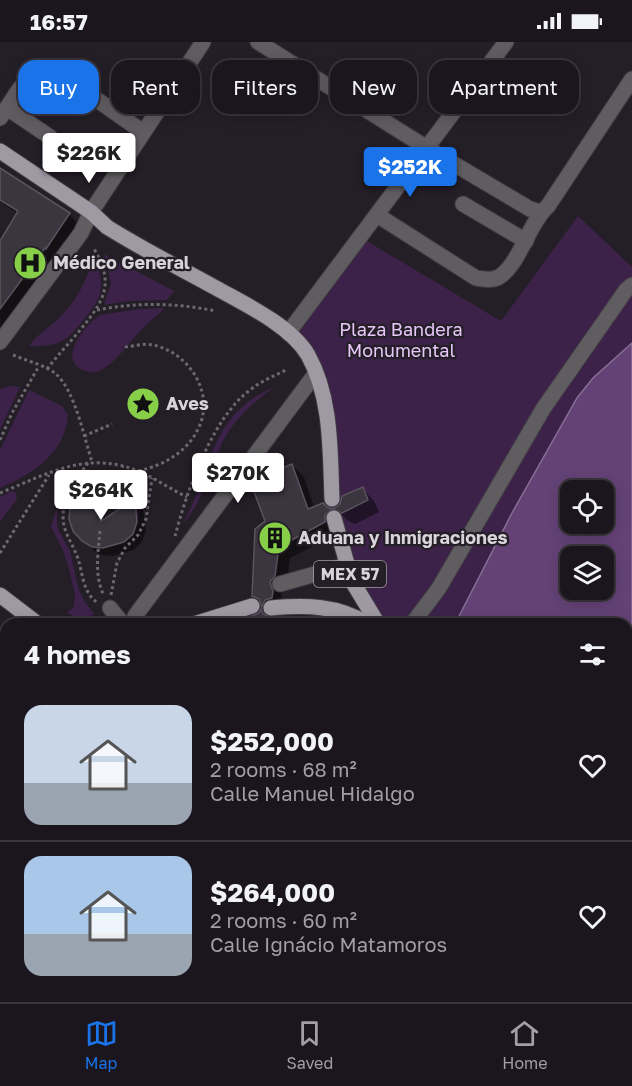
<!DOCTYPE html>
<meta charset="utf-8">
<style>
:root{--surface:#1b161d;--page:#28232a;--text:#f1f3f6;--muted:#a09fa4;--line:#39353b;--accent:#1a73e8}
body{margin:0;font-family:"Golos Text",sans-serif;background:var(--page);color:var(--text);height:100vh;display:flex;flex-direction:column;font-size:22px;white-space:nowrap}
*{box-sizing:border-box;margin:0}
p{font-size:20px;color:var(--muted)}
.icon{flex:none;width:33px;height:33px;fill:none;stroke:currentColor;stroke-width:2;stroke-linecap:round;stroke-linejoin:round}
.map{position:relative;flex:1;overflow:hidden}
.side{position:absolute;left:0px;top:576px;width:633px;height:384px;display:flex;flex-direction:column;background:var(--surface);border-radius:18px 18px 0 0;box-shadow:0 3px 15px #0003,0 0 0 2px var(--line)}
.side>*{flex:none}
.hud{position:absolute;left:18px;top:18px;width:597px;height:54px;display:flex;gap:12px}
.buttons{position:absolute;left:560px;top:438px;display:grid;gap:12px}
.buttons a{display:grid;place-items:center;width:54px;height:54px;border-radius:12px;background:var(--surface);box-shadow:0 3px 15px #0003,0 0 0 2px var(--line);font-size:30px}
.price{position:absolute;translate:-50% -51px;padding:0 14px;border-radius:6px;background:#fff;color:#222;font-size:20px;line-height:39px;filter:drop-shadow(0 2px 3px #0008)}
.price::after{content:'';position:absolute;left:50%;top:36px;width:18px;height:14px;margin-left:-9px;background:inherit;clip-path:polygon(0 0,100% 0,50% 100%)}
.price.selected{background:var(--accent);color:#fff}
ul{padding:0;list-style:none}
li{display:flex;align-items:center;gap:18px;height:150px;padding:0 24px}
li+li{border-top:2px solid var(--line)}
li span{display:grid;place-items:center;flex:none;width:168px;height:120px;border-radius:18px;color:#555}
li>.icon{margin-inline-start:auto}
span .icon{width:72px;height:72px;fill:#fffc;stroke-width:1}
li b{font-size:26px}
h2{display:flex;justify-content:space-between;align-items:center;height:72px;padding:0 24px;font-size:26px}
.chip{padding:0 21px;border-radius:18px;background:var(--surface);box-shadow:0 3px 15px #0003,0 0 0 2px var(--line);font-size:21px;line-height:54px}
.chip.selected{background:var(--accent);color:#fff}
.status{display:flex;justify-content:space-between;align-items:center;height:42px;padding:0 30px;background:var(--surface);direction:ltr}
.status svg{height:16px;fill:currentColor}
.tabs{display:flex;justify-content:space-around;align-items:center;height:84px;border-top:2px solid var(--line);background:var(--surface);font-size:16px;color:var(--muted)}
.tabs a{display:grid;justify-items:center;gap:3px}
.tabs .selected{color:var(--accent)}
.map>svg:first-child{display:block}
.green{fill:#3c2249}
.water{fill:#644276;stroke:#876e94;stroke-width:1.5;fill-rule:evenodd}
.shadow{fill:#0007}
.building{fill:#3b353f;stroke:#59535d;stroke-width:1.5}
.lines{fill:none;stroke-linecap:round;stroke-linejoin:round}
.minor-casing{stroke:#413b44;stroke-width:17}
.major-casing{stroke:#413b44;stroke-width:17}
.path{stroke:#6d686f;stroke-width:3;stroke-dasharray:3 3;stroke-linecap:butt}
.minor{stroke:#605d61;stroke-width:15}
.major{stroke:#9f99a3;stroke-width:15}
.labels{text-anchor:middle;stroke-width:4.5;stroke-linejoin:round;paint-order:stroke}
.shield{fill:#241e27;stroke:#a29da4;stroke-width:1.5}
.shield-label{font-size:16px;font-weight:bold;fill:#d8d4da}
.poi-label{font-size:18px;font-weight:bold;fill:#d8d4da;stroke:#241e27;text-anchor:start}
.park-label{font-size:18px;fill:#e6c7f7;stroke:#241e27}
</style>
<div class="status"><b>16:57</b><svg viewBox="0 0 49 12"><path d="M0 12V9h3v3zM5 12V6h3v6zM10 12V3h3v9zM15 12V0h3v12zM26 1h20v11H26zM47 4h2v5h-2z"/></svg></div>
<div class="map">
<svg width="632" height="960" viewBox="0 0 632 960">
<rect width="100%" height="100%" fill="#241e27"/>
<!-- green -->
<g class="green">
<polygon points="578,174 632,225 632,301 593,336 577,356 512,471 455,582 366,582 332,469 320,336 287,293 360,195 501,279"/>
<polygon points="104,212 174,249 167,258 128,259 104,263 111,241"/>
<path d="M94 216C107 245 102 257 82 280 76 287 70 295 62 299 52 304 41 304 29 304 39 290 53 284 64 271 79 256 87 235 94 216Z"/>
<path d="M165 266C157 273 149 280 141 288 130 300 112 325 97 330 92 331 87 330 83 328 57 317 86 282 100 273L139 267Z"/>
<polygon points="9,344 20,345 0,388 0,347"/>
<path d="M274 345C251 363 230 380 219 408 206 438 204 457 182 483 214 428 206 375 274 345Z"/>
<path d="M29 348 62 364 68 373C65 412 32 432 0 446V408Z"/>
<path d="M132 443C146 450 141 466 137 480L135 457 129 451H123L127 445Z"/>
<polygon points="12,449 16,451 17,457 0,480 0,455"/>
<polygon points="57,466 57,485 70,509 78,545 83,557 95,573 77,576 67,571 74,564 75,553 69,527 63,508 51,485"/>
<polygon points="262,565 303,582 216,582"/>
<polygon points="629,790 632,792 632,960 528,960 532,954 627,954 627,793"/>
<polygon points="142,954 230,954 227,960 138,960"/>
</g>
<!-- water -->
<g class="water">
<path d="M632 301V595L627 605V582H455L512 471 577 356 593 336ZM570 448H603V482H570ZM570 514H603V548H570Z"/>
<polygon points="230,954 479,954 476,960 227,960"/>
</g>
<!-- shadow -->
<g class="shadow">
<polygon points="0,127 69,172 79,183 0,289 0,201 19,172 0,160"/>
<polygon points="292,423 304,435 314,466 331,468 342,479 336,492 290,516 286,546 281,553 284,562 274,575 254,554 267,479"/>
<polygon points="88,443 96,452 106,478 134,459 143,468 146,489 141,501 133,508 112,514 102,513 93,508 84,498"/>
<polygon points="363,447 374,459 379,470 355,482 347,478 336,467"/>
<polygon points="0,588 6,592 6,637 0,644"/>
</g>
<!-- building -->
<g class="building">
<polygon points="0,126 70,171 46,207 45,206 0,267 0,199 18,169 0,158"/>
<polygon points="292,422 308,467 323,461 327,465 332,467 325,473 325,480 279,505 275,534 270,540 273,549 272,556 265,558 262,565 259,557 252,554 255,487 265,479 250,439"/>
<polygon points="88,441 101,479 135,457 137,480 133,492 124,500 103,506 92,505 82,499 73,489 69,477 71,457"/>
<polygon points="363,445 368,458 342,471 333,467 340,462 342,454"/>
<polygon points="261,567 263,572 270,575 269,582 252,582 252,574 259,571"/>
</g>
<g class="lines">
<defs>
<g id="minor">
<polyline points="258,0 427,106 530,167 540,170"/>
<polyline points="7,66 50,95"/>
<path d="M0 76 20 46C33 44 46 55 59 50 63 49 67 45 71 43H76L143 90"/>
<polyline points="463,162 526,199"/>
<path d="M377 173 476 236C484 237 492 239 499 235 520 222 529 180 548 164L632 37"/>
<polyline points="288,291 506,0"/>
<polyline points="0,300 81,191 91,170 203,0"/>
<polyline points="280,542 347,523"/>
<polyline points="110,566 123,582"/>
<polyline points="135,574 316,331"/>
<polyline points="412,582 439,546 543,367 626,248 632,243"/>
<polyline points="0,674 6,667"/>
<polyline points="0,914 6,906"/>
<polyline points="154,960 158,954"/>
</g>
<g id="major">
<path d="M0 109 91 170 107 185C142 207 180 226 216 246 245 262 291 284 308 313 332 356 330 410 332 457"/>
<polyline points="334,476 352,539 378,582"/>
<polyline points="0,553 38,582"/>
<path d="M271 566C306 563 337 563 368 582"/>
<polyline points="194,582 252,564"/>
<polyline points="627,771 632,775"/>
</g>
</defs>
<!-- minor casing -->
<use href="#minor" class="minor-casing"/>
<!-- major casing -->
<use href="#major" class="major-casing"/>
<!-- path -->
<g class="path">
<path d="M97 268C138 260 176 261 216 269"/>
<path d="M125 305C134 304 144 301 153 303 188 310 215 350 199 385 188 410 163 424 137 429"/>
<path d="M13 313C27 319 45 323 56 332 75 349 84 395 92 420"/>
<path d="M47 327C58 313 70 300 81 287 104 259 115 241 94 207"/>
<polyline points="84,394 112,382"/>
<polyline points="0,398 12,371 39,324"/>
<path d="M88 421C73 441 56 464 66 490 70 500 76 509 79 520 83 535 84 552 98 561"/>
<polyline points="114,448 123,424"/>
<path d="M0 451C47 432 87 408 138 429 155 436 170 447 187 455"/>
<polyline points="92,454 114,448 124,464"/>
<path d="M100 489C98 511 94 533 104 554"/>
<path d="M175 494C187 449 212 376 250 348 261 339 274 334 286 328"/>
<polyline points="0,511 49,433"/>
<polyline points="111,553 117,521 125,506 138,493 146,477 152,436"/>
<polyline points="115,960 119,954"/>
<polyline points="522,960 526,954"/>
</g>
<!-- minor -->
<use href="#minor" class="minor"/>
<!-- major -->
<use href="#major" class="major"/>
</g>
<!-- icons -->
<defs>
<symbol id="hospital-disc" viewBox="-11 -11 22 22"><circle r="9.5" fill="#88cf49" stroke="#241e27"/><path d="M-5-5h3v3.5h4V-5h3V5h-3V1.5h-4V5h-3Z" fill="#111"/></symbol>
<symbol id="sight-disc" viewBox="-11 -11 22 22"><circle r="9.5" fill="#88cf49" stroke="#241e27"/><path d="M0-6L1.8-2.2L6-1.7L2.9 1.2L3.7 5.4L0 3.3L-3.7 5.4L-2.9 1.2L-6-1.7L-1.8-2.2Z" fill="#111"/></symbol>
<symbol id="building-disc" viewBox="-11 -11 22 22"><circle r="9.5" fill="#88cf49" stroke="#241e27"/><path d="M-4-6H4V6H1V3H-1V6H-4ZM-2.5-4.3h1.7v1.8h-1.7ZM.8-4.3h1.7v1.8H.8ZM-2.5-1h1.7V.8h-1.7ZM.8-1h1.7V.8H.8Z" fill="#111"/></symbol>
</defs>
<g fill-rule="evenodd">
<use href="#hospital-disc" x="11" y="202" width="38" height="38"/>
<use href="#sight-disc" x="124" y="343" width="38" height="38"/>
<use href="#building-disc" x="256" y="477" width="38" height="38"/>
</g>
<g class="labels">
<!-- shield labels -->
<rect class="shield" x="314" y="519" width="72" height="26" rx="4.5"/>
<g class="shield-label">
<text x="350" y="538">MEX 57</text>
</g>
<!-- poi labels -->
<g class="poi-label">
<text x="53" y="227">Médico General</text>
<text x="166" y="368">Aves</text>
<text x="298" y="502">Aduana y Inmigraciones</text>
</g>
<!-- park labels -->
<g class="park-label">
<text x="401" y="294">Plaza Bandera<tspan x="401" dy="21">Monumental</tspan></text>
</g>
</g>
</svg>
<div class="buttons">
<a><svg class="icon" aria-label="locate" viewBox="0 0 24 24"><circle cx="12" cy="12" r="6"/><path d="M12 2v4M12 18v4M2 12h4M18 12h4"/></svg></a>
<a><svg class="icon" aria-label="layers" viewBox="0 0 24 24"><path d="M12 4l9 5-9 5-9-5zM3 14l9 5 9-5"/></svg></a>
</div>
<b class="price" style="left:89px;top:142px">$226K</b>
<b class="price selected" style="left:410px;top:156px">$252K</b>
<b class="price" style="left:238px;top:462px">$270K</b>
<b class="price" style="left:101px;top:479px">$264K</b>
<div class="hud">
<a class="chip selected">Buy</a>
<a class="chip">Rent</a>
<a class="chip">Filters</a>
<a class="chip">New</a>
<a class="chip">Apartment</a>
</div>
<section class="side">
<h2>4 homes<svg class="icon" aria-label="filters" viewBox="0 0 24 24"><path d="M4 7h16M4 17h16"/><circle cx="9" cy="7" r="2"/><circle cx="15" cy="17" r="2"/></svg></h2>
<ul>
<li><span style="background:linear-gradient(#c9d6e8 65%,#9aa5b1 0)"><svg class="icon" aria-label="home" viewBox="0 0 24 24"><path d="M3 11l9-7 9 7M6 9v11h12V9"/></svg></span><div><b>$252,000</b><p>2 rooms · 68 m²</p><p>Calle Manuel Hidalgo</p></div><svg class="icon" aria-label="heart" viewBox="0 0 24 24"><path d="M12 20l-8-8c-3-5 5-10 8-4 3-6 11-1 8 4z"/></svg></li>
<li><span style="background:linear-gradient(#a9c7e8 65%,#9aa5b1 0)"><svg class="icon" aria-label="home" viewBox="0 0 24 24"><path d="M3 11l9-7 9 7M6 9v11h12V9"/></svg></span><div><b>$264,000</b><p>2 rooms · 60 m²</p><p>Calle Ignácio Matamoros</p></div><svg class="icon" aria-label="heart" viewBox="0 0 24 24"><path d="M12 20l-8-8c-3-5 5-10 8-4 3-6 11-1 8 4z"/></svg></li>
</ul>
</section>
</div>
<nav class="tabs">
<a class="selected"><svg class="icon" aria-label="map" viewBox="0 0 24 24"><path d="M3 6l6-2 6 2 6-2v14l-6 2-6-2-6 2zM9 4v14M15 6v14"/></svg>Map</a>
<a><svg class="icon" aria-label="saved" viewBox="0 0 24 24"><path d="M7 4h10v16l-5-4-5 4z"/></svg>Saved</a>
<a><svg class="icon" aria-label="home" viewBox="0 0 24 24"><path d="M3 11l9-7 9 7M6 9v11h12V9"/></svg>Home</a>
</nav>
